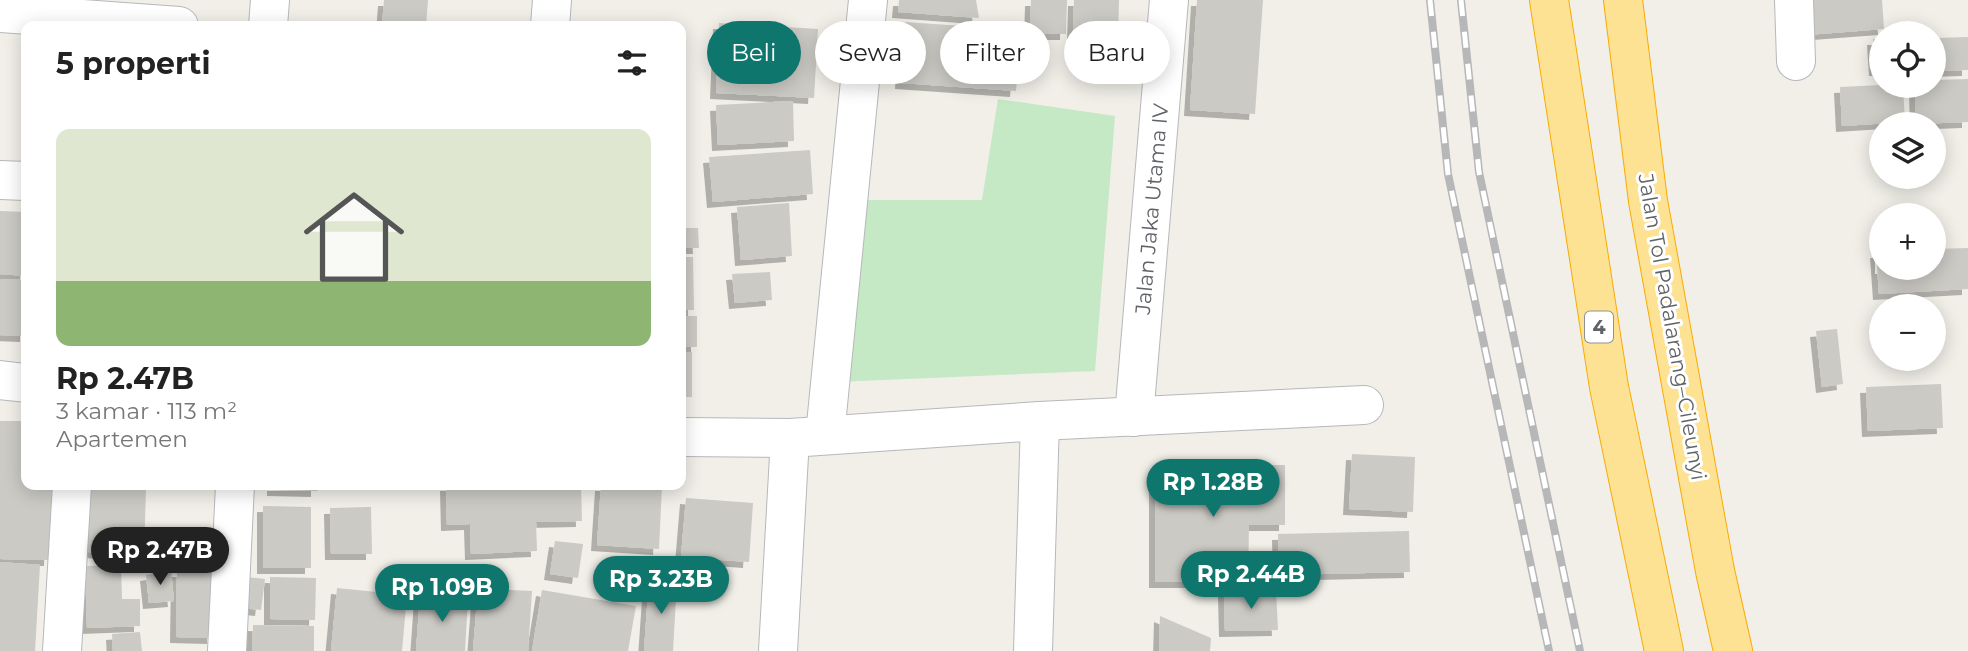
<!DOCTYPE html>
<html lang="id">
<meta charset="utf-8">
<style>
:root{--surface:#fff;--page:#f2f2f2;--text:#222;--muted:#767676;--line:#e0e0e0;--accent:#0f766e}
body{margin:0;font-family:Montserrat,sans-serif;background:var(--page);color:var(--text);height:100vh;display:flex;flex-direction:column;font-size:26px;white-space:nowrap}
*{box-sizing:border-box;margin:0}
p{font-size:23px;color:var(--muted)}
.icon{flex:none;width:38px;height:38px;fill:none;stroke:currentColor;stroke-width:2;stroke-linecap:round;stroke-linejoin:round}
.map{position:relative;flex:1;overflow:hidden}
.panel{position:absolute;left:21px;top:21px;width:665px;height:469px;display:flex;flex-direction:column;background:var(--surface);border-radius:14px;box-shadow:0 4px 18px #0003}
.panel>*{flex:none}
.guide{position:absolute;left:707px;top:21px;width:665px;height:63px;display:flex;gap:14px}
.buttons{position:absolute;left:1869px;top:21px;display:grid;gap:14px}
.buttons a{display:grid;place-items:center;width:77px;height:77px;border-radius:50%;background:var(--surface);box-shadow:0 4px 18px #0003;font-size:35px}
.price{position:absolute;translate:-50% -60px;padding:0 16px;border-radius:24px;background:var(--accent);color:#fff;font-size:23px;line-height:46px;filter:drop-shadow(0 2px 4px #0008)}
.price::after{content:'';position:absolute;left:50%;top:42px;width:21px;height:16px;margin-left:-10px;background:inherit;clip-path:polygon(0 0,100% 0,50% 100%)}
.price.current{background:#222;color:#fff}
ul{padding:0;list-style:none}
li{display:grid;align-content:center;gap:14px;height:371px;padding:0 35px}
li+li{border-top:2px solid var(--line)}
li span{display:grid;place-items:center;height:217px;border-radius:14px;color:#555}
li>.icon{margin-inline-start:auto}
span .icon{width:126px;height:126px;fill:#fffc;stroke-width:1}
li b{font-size:30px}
h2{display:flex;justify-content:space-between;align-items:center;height:84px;padding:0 35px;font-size:30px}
.chip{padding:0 24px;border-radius:32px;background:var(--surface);box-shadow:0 4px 18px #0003;font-size:24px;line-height:63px}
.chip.current{background:var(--accent);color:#fff}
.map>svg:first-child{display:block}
.green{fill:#c5e8c5}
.building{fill:#cccac5;filter:url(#shadow)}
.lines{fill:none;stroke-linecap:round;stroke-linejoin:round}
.minor-casing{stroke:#b5b8bc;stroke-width:40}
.highway-casing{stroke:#f9ab00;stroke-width:40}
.minor{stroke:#fff;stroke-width:38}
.highway{stroke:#fde293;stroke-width:38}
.rail-casing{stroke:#b6b7b8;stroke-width:8}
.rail{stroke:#fff;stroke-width:5;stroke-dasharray:16;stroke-linecap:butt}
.labels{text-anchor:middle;stroke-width:6;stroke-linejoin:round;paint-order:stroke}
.shield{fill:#fff;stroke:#8f9295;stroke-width:2}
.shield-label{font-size:19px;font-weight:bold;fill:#5f6368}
.street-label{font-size:21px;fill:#5f6368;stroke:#fff}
</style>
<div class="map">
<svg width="1968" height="651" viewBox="0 0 1968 651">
<defs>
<filter id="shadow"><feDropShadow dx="-6" dy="6" stdDeviation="0" flood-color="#0004"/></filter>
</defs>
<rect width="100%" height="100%" fill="#f1efe8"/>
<!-- green -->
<polygon class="green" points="998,99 1115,116 1095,371 836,382 858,200 982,200"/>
<!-- building -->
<g class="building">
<polygon points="384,0 428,0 426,26 382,26"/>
<polygon points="899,0 976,0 979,18 898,12"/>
<polygon points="1031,0 1067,0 1066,34 1030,34"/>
<polygon points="1074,0 1119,0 1118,36 1073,34"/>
<polygon points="1197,0 1263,0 1255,114 1190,110"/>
<polygon points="1803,0 1882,0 1884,29 1806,35"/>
<polygon points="905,22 1021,30 1016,91 901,83"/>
<polygon points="719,23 818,29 814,98 716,93"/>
<polygon points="1968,37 1968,70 1934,71 1934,38"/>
<polygon points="1873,39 1881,39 1881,70 1875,70"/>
<polygon points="1968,79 1968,122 1916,124 1915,86 1934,86 1934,80"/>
<polygon points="1881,85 1903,86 1905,122 1842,126 1840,87"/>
<polygon points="793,101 794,141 718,145 716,105"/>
<polygon points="810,150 813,194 713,202 709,157"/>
<polygon points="789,203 792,256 741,260 737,207"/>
<polygon points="0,211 26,212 26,276 0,274"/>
<polygon points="681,228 698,228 699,248 681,248"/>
<polygon points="1968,248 1968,289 1879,294 1876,252 1881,252 1881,268 1934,268 1934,249"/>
<polygon points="681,257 693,257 694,310 681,310"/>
<polygon points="770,272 772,300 735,303 732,274"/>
<polygon points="0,279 26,280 26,336 0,335"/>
<rect x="681" y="316" width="16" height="31"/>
<polygon points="1837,329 1843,384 1822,387 1816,331"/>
<polygon points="692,352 692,397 681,397 681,353"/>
<polygon points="1941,384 1943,428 1868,431 1866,387"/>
<polygon points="0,421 26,421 26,485 52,485 50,560 0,559"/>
<polygon points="1352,454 1415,457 1413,512 1349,509"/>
<polygon points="1155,465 1285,465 1285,525 1249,525 1248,582 1155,582"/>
<polygon points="273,485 317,485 317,491 273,490"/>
<polygon points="446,485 581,485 582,521 536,522 537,551 471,554 470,524 447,525"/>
<polygon points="601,485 662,485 659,549 597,545"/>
<polygon points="89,487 146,489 144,554 88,552"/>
<polygon points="686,498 753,503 749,562 681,557"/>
<polygon points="263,506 311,507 311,568 263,568"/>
<polygon points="371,507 372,554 331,554 330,508"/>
<polygon points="1409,531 1410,572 1279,575 1278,534"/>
<polygon points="555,541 583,544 578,578 550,574"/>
<polygon points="0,562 40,565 35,651 0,651"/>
<polygon points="121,565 122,599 140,599 140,626 87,628 85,566"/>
<polygon points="171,571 174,601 149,603 146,575"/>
<polygon points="177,571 213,571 213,638 176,637"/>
<polygon points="246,577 265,579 261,610 242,608"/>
<polygon points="270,577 316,578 315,620 270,619"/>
<polygon points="649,579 677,581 673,651 644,651"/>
<polygon points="337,588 407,595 402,651 331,651"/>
<polygon points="478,588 532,591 528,651 473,651"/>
<polygon points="542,590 636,606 628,651 532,651"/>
<polygon points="1276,590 1278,630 1225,631 1224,591"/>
<polygon points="420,595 468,598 465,651 416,651"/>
<polygon points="1160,616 1211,638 1210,651 1159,651"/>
<polygon points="253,625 314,626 314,651 252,651"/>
<polygon points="140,632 142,651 113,651 112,634"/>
</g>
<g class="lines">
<defs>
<g id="minor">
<polyline points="1794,0 1796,61"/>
<polyline points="0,13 179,26"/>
<polyline points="268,26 270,0"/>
<polyline points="550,26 552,0"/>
<polyline points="0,180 26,181"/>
<polyline points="0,380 26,383"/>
<polyline points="1134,417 1169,0"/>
<polyline points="825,435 868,0"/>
<polyline points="681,437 790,438 1040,421 1364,405"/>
<polyline points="62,651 72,485"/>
<polyline points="227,651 235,485"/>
<polyline points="778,651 790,438"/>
<polyline points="1033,651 1040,421"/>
</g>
<g id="highway">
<polyline points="1549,0 1609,387 1664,651"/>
<polyline points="1623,0 1648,201 1715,571 1733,651"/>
</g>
</defs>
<!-- minor casing -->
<use href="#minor" class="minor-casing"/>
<!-- highway casing -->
<use href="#highway" class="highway-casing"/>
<!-- minor -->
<use href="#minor" class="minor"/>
<!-- highway -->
<use href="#highway" class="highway"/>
<defs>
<g id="rail">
<polyline points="1430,0 1448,174 1549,651"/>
<polyline points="1461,0 1479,172 1580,651"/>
</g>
</defs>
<!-- rail casing -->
<use href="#rail" class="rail-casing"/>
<!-- rail -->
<use href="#rail" class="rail"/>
</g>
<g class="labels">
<!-- shield labels -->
<rect class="shield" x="1585" y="311.5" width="28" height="31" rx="5"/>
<g class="shield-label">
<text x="1599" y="334">4</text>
</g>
<!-- street labels -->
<g class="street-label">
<text transform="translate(1152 209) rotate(-85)" y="7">Jalan Jaka Utama IV</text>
<text transform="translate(1672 327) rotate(80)" y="7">Jalan Tol Padalarang–Cileunyi</text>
</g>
</g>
</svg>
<div class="buttons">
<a><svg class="icon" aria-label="locate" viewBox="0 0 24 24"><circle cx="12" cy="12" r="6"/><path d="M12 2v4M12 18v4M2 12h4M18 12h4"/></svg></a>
<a><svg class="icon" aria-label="layers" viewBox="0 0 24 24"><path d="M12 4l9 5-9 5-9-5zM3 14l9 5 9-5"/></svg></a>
<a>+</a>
<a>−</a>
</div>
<b class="price" style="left:1213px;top:519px">Rp 1.28B</b>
<b class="price current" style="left:160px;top:587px">Rp 2.47B</b>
<b class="price" style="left:1251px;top:611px">Rp 2.44B</b>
<b class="price" style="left:661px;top:616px">Rp 3.23B</b>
<b class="price" style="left:442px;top:624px">Rp 1.09B</b>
<div class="guide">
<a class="chip current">Beli</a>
<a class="chip">Sewa</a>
<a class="chip">Filter</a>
<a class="chip">Baru</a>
</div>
<section class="panel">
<h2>5 properti<svg class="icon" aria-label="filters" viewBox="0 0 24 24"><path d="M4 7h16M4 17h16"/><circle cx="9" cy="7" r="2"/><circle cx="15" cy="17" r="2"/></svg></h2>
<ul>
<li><span style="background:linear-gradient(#dfe7d0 70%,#8fb573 0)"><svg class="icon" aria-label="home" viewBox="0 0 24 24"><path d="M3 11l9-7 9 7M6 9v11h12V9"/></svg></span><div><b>Rp 2.47B</b><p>3 kamar · 113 m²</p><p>Apartemen</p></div></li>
</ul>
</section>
</div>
